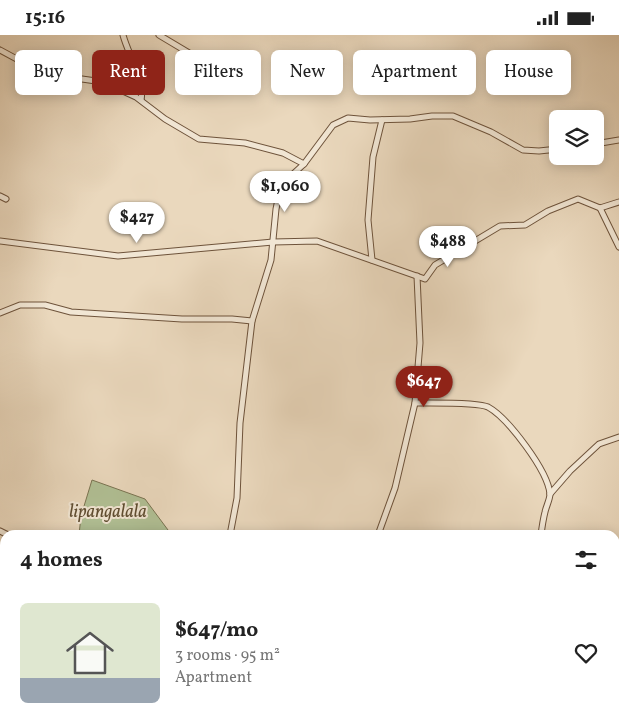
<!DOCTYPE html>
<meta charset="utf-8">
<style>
:root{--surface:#fff;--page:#f6f6f6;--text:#222;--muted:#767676;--line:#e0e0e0;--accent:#8f2418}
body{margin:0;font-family:Vollkorn,serif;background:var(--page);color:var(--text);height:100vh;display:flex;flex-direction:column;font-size:19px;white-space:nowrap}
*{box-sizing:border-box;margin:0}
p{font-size:16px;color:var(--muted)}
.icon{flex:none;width:28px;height:28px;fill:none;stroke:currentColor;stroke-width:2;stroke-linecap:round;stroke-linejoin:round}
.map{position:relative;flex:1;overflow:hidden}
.details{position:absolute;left:0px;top:495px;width:620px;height:196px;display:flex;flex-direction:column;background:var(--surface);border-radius:15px 15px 0 0;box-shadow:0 2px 12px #0003}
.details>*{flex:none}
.top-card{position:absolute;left:15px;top:15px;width:590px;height:45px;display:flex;gap:10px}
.buttons{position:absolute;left:549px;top:75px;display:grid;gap:10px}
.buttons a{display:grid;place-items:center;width:55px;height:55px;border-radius:8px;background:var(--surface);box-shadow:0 2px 12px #0003;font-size:25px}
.price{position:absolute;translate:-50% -42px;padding:0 11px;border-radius:18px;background:#fff;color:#222;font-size:16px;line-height:32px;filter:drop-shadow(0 1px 2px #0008)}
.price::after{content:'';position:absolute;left:50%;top:30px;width:15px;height:11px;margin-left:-8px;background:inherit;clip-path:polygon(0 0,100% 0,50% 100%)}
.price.selected{background:var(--accent);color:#fff}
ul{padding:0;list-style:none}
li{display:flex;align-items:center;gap:15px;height:125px;padding:0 20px}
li+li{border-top:1px solid var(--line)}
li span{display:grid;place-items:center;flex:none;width:140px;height:100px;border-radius:8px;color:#555}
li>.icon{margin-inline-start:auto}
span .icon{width:60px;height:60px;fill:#fffc;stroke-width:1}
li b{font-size:21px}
h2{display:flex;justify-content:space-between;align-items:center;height:60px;padding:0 20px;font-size:21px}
.chip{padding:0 18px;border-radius:8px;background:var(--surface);box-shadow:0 2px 12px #0003;font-size:18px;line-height:45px}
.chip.selected{background:var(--accent);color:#fff}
.status{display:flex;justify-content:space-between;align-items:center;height:35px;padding:0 25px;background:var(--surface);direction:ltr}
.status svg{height:14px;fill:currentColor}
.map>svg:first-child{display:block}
.green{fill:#b1c095;stroke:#7a7452}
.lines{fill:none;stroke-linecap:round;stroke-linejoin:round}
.street-casing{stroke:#6e533b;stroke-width:7}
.secondary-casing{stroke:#442710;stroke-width:9}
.street{stroke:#f1e6d4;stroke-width:5}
.secondary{stroke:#f1e6d4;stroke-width:7}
.labels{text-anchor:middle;stroke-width:4;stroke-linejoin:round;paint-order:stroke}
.park-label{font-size:18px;font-style:italic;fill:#5f4d31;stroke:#f1e6d4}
</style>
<div class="status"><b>15:16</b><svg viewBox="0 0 49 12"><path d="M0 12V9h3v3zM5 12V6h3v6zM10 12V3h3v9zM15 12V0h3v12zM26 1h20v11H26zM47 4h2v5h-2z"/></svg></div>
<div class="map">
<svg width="619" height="691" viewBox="0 0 619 691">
<rect width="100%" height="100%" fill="#ead8bd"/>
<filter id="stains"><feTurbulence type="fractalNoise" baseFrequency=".004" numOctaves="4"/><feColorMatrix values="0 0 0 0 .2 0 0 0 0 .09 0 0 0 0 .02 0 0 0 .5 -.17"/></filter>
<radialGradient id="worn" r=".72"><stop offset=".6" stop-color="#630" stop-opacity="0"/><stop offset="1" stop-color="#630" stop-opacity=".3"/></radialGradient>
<!-- green -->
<polygon class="green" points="92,445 145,464 168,495 167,500 79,500 81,481"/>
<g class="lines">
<defs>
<g id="street">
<path d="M123 0C128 19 145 46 141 65"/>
<polyline points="159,0 236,46 243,56"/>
<polyline points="0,15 26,29 61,41 103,47 136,62 165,84 199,104 245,108 283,118 304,129"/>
<polyline points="595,109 619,105"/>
<polyline points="0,161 6,164"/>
<polyline points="600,173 619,212"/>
<polyline points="0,206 118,221 273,207 317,206 425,244 435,230 500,191 525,190 548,176 578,164 600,173 619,167"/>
<polyline points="372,225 368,185 373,122 382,85"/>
<polyline points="0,278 20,270 45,270 71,277 182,284 232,284 252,286"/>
<path d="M415 368C429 368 478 367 488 372 508 383 548 436 550 459 550 464 546 472 545 477 543 485 542 492 541 500"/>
<polyline points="550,459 570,436 599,409 619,402"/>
<polyline points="0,496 8,500"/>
<polyline points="230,500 237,463 240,388 252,286 271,225 276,174 281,150 304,129 333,90 348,83 370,85 410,84 432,81 453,81 491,97 523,115 539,116 558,114"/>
<polyline points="378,500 395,453 415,368 420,308 417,241"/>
<polyline points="0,627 5,628"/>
<polyline points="615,673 619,671"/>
<polyline points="0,678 5,675"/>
<polyline points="183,686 191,691"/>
<polyline points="403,686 404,691"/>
<polyline points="449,686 456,691"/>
<polyline points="542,686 542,691"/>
<polyline points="135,691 137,686"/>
<polyline points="228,691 240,686"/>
<polyline points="587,691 595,686"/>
</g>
<g id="secondary">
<polyline points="0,647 5,657"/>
<polyline points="20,686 22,691"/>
</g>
</defs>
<!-- street casing -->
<use href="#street" class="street-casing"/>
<!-- secondary casing -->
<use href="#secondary" class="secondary-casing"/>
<!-- street -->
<use href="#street" class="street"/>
<!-- secondary -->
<use href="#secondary" class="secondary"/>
</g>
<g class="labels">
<!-- park labels -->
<g class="park-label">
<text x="108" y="482">lipangalala</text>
</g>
</g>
<rect width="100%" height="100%" filter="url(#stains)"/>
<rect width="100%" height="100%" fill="url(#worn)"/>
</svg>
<div class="buttons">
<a><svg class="icon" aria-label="layers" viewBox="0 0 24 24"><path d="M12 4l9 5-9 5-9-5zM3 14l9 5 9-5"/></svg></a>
</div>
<b class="price" style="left:285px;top:178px">$1,060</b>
<b class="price" style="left:137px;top:209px">$427</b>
<b class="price" style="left:448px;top:233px">$488</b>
<b class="price selected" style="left:424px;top:373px">$647</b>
<div class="top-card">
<a class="chip">Buy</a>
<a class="chip selected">Rent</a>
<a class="chip">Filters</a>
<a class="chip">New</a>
<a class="chip">Apartment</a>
<a class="chip">House</a>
</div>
<section class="details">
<h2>4 homes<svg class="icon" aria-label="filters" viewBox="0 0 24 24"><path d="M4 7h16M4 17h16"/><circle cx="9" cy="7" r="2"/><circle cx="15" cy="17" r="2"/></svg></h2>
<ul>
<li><span style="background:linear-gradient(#dfe7d0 75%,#9aa5b1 0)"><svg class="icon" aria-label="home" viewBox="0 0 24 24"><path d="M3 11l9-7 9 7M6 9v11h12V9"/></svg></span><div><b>$647/mo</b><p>3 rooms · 95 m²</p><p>Apartment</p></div><svg class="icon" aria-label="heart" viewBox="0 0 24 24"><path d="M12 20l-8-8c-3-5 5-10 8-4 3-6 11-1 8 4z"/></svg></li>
</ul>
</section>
</div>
